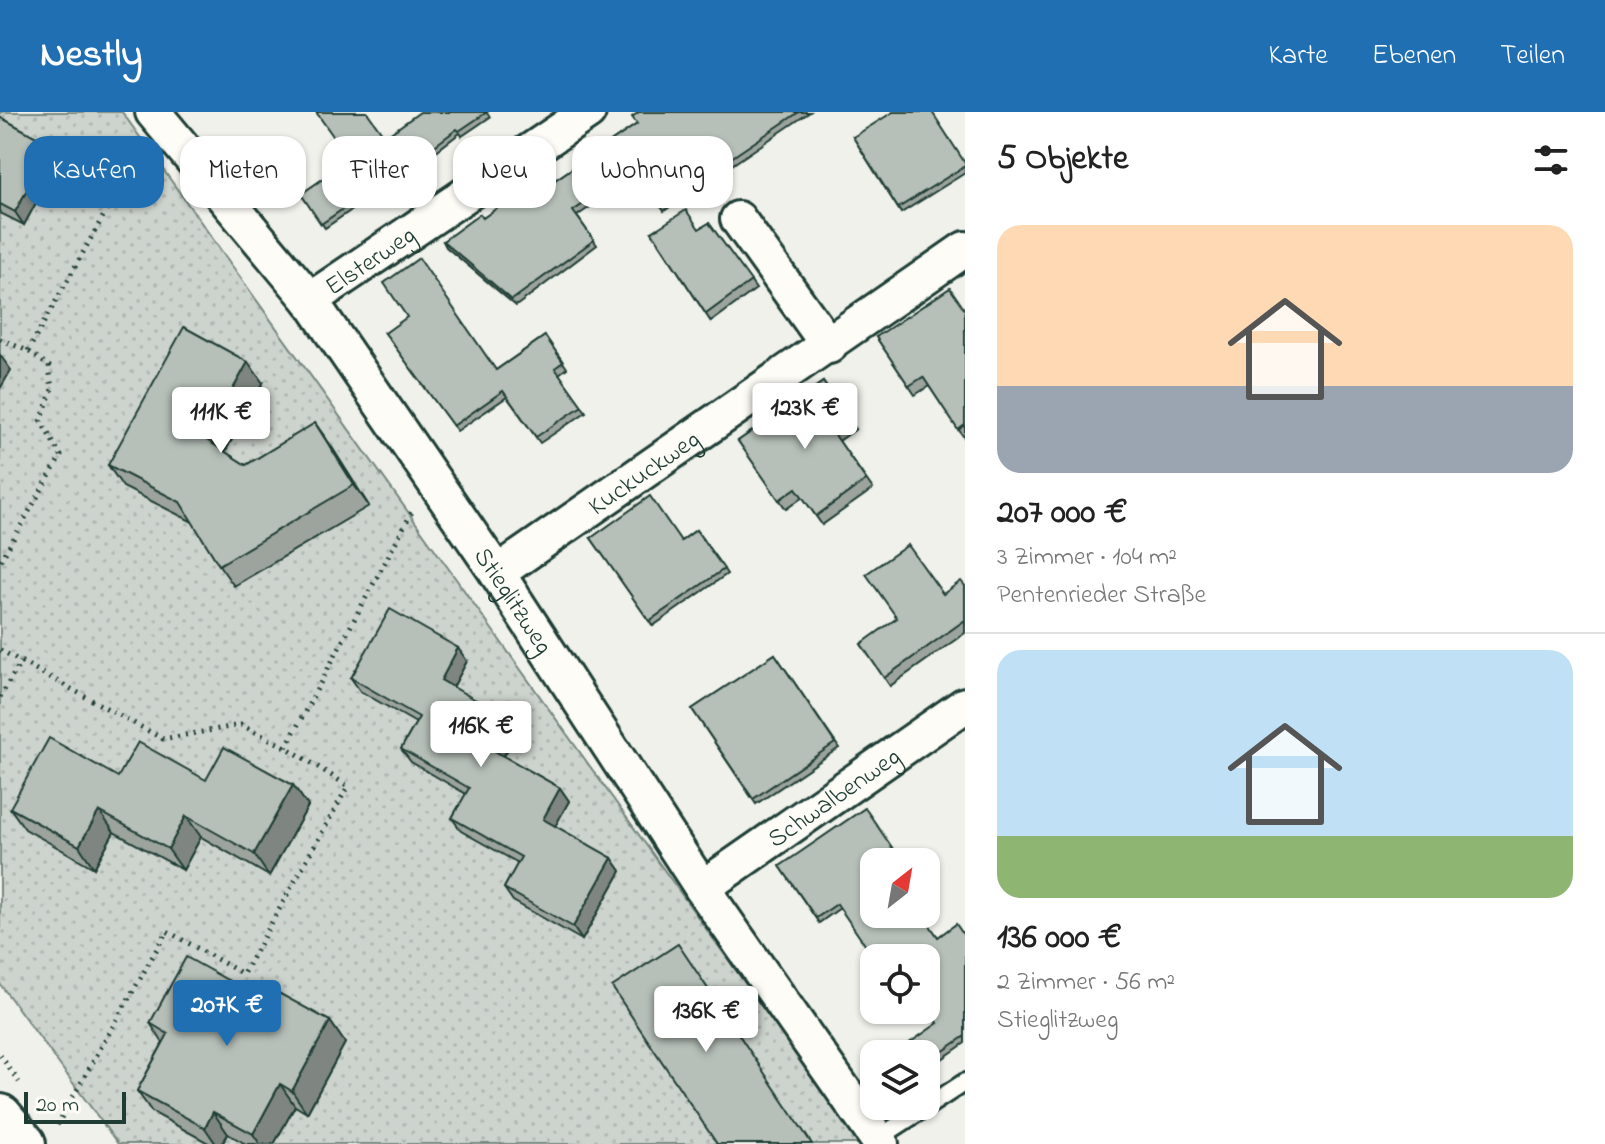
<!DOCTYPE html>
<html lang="de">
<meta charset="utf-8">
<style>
:root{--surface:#fff;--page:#f2f2f2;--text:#222;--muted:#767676;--line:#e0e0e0;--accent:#1f6fb2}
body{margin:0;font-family:"Indie Flower",sans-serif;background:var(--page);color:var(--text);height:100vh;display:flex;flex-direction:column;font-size:30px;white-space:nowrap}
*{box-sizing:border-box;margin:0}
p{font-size:26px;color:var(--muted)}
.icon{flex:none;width:44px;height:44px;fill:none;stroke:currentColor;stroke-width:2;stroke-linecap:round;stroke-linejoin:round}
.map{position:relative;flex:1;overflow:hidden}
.details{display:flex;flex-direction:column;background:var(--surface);width:640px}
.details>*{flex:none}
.guide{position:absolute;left:24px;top:24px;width:760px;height:72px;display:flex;gap:16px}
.needle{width:52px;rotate:31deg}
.tools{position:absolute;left:860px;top:736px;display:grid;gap:16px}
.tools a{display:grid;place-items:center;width:80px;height:80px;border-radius:16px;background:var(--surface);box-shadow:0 2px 6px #0004;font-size:40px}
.scale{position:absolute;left:24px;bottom:20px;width:102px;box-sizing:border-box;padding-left:8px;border:4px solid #1f3d34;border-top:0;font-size:22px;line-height:28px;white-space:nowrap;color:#1f3d34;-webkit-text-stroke:6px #fdfcf7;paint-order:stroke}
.price{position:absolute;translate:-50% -68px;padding:0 18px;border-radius:8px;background:#fff;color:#222;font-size:26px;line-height:52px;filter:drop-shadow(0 2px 4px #0008)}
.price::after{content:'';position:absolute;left:50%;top:48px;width:24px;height:18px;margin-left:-12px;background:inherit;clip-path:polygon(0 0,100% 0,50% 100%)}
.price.active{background:var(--accent);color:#fff}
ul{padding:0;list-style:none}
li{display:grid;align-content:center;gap:16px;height:424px;padding:0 32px}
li+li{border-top:2px solid var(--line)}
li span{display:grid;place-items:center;height:248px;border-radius:24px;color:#555}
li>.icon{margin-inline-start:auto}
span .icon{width:144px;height:144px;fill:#fffc;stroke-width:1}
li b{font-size:34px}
h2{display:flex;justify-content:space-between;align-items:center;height:96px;padding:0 32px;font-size:34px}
.chip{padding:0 28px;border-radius:24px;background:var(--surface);box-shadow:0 2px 6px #0004;font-size:28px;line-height:72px}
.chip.active{background:var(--accent);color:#fff}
header{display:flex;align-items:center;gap:48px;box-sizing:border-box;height:112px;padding:0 40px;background:var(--accent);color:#fff}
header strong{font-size:38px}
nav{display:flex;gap:44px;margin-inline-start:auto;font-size:28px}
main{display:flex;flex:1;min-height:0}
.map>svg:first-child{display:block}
.grass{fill:url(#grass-dots);stroke:#768880;stroke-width:2}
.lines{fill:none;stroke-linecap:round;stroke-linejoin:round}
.lane-casing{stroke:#1f3d34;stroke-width:22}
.street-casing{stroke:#1f3d34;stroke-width:40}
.secondary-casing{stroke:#1f3d34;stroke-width:50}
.path{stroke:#1f3d34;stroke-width:5;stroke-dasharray:2 6;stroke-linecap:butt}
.lane{stroke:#fdfcf7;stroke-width:16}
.street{stroke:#fdfcf7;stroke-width:34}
.secondary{stroke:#fdfcf7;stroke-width:44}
.wall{fill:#9da49e;stroke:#1f3d34;stroke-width:2}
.shaded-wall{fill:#7f8681;stroke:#1f3d34;stroke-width:2}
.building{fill:#b6bfb8;stroke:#1f3d34;stroke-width:2}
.labels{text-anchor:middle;stroke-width:6;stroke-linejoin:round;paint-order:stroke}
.street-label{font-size:26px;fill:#1f3d34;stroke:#fdfcf7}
</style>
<header>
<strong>Nestly</strong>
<nav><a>Karte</a><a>Ebenen</a><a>Teilen</a></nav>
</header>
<main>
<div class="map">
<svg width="965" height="1032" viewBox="0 0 965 1032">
<defs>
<pattern id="grass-dots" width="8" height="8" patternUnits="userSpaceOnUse" patternTransform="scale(2)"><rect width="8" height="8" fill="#cdd3cd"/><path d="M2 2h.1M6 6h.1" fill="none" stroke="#b0b6b1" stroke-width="1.8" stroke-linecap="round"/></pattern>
</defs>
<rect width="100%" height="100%" fill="#f0f1eb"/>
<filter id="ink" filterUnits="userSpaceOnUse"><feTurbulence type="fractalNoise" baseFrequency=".0125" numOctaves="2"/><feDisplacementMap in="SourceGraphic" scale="16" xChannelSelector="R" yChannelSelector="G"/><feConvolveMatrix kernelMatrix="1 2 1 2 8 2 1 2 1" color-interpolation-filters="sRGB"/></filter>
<g filter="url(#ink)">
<!-- grass -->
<polygon class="grass" points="0,0 122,0 860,1032 118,1032 0,872"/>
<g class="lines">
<defs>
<polyline id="lane" points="877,1027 965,970"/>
<g id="street">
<path id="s1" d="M153 0 310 188 497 461 702 776 881 1032"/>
<polyline points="738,107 829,234"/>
<path id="s2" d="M310 188 588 0"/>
<path id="s3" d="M497 461 965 137"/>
<path id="s4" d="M702 776 965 593"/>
</g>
<polyline id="secondary" points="0,1005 23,1032"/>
</defs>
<!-- lane casing -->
<use href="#lane" class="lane-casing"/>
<!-- street casing -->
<use href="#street" class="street-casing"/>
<!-- secondary casing -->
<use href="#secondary" class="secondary-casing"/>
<!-- path -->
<g class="path">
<polyline points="0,227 28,239 49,254 52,277 41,309 61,344 0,450"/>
<polyline points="28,239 142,35"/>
<polyline points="0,538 163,627 241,613 286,635 348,674 243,862 167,819 56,1015"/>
<polyline points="0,585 21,550"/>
<polyline points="286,635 414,396"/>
<polyline points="0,943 19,970"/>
</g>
<!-- lane -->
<use href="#lane" class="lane"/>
<!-- street -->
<use href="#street" class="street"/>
<!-- secondary -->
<use href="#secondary" class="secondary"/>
</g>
<!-- wall -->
<g class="wall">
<polygon points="486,0 490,5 462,24 460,21 383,80 374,73 371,75 375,82 325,116 301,82 385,25"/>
<polygon points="639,0 810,0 664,99 638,62 577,104 597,133 516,194 446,135 443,129 483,106 552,70 637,12"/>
<polygon points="0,5 60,46 24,113 0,101"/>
<polygon points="853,25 965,51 965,61 901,101"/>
<polygon points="709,111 756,177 711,210 652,120 699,117"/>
<polygon points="965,198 965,327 929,274 915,283 876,225"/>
<polygon points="385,221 496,258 545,224 567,256 559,262 586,300 540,331 507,285 457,319"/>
<polygon points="823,270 856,317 839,329 873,377 822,413 803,385 786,397 738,329"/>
<polygon points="263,271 225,340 246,353 315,311 369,394 234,474 219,453 193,410 123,375 108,353"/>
<polygon points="696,418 727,462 653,514 591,426 681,429"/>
<polygon points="965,474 965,521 890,574 861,532 943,482"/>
<polygon points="775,542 839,636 756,692 692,597"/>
<polygon points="467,549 453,575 518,620 504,644 560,676 569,689 555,714 612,746 621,759 582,828 513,789 504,776 518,751 461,719 452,706 466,682 411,650 401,637 416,611 360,579 351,566"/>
<polygon points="118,665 293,673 308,694 269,764 201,725 183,758 114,720 94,756 25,717 10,696"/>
<polygon points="874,750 938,825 965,825 965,931 926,958 926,942 938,911 926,846 840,796 819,811 780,754"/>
<polygon points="269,891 330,909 345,931 307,1001 295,994 274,1032 246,1032 228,1022 222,1032 210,1032 152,1000 137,979 163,931 150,911"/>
</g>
<!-- shaded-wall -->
<g class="shaded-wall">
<polygon points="51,33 60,46 24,113 15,100"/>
<polygon points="0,243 11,258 0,277"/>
<polygon points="248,250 263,271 220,349 205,327"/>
<polygon points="315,311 330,332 369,394 354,373"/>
<polygon points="458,536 467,549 450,581 441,568"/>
<polygon points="509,607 518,620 500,650 491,637"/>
<polygon points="293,673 308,694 269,764 254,742"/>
<polygon points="560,676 569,689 552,720 543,707"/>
<polygon points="99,699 114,720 94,756 79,734"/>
<polygon points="186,704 201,725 183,758 168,737"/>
<polygon points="612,746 621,759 582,828 573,815"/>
<polygon points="330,909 345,931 307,1001 292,979"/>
<polygon points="280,972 295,994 274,1032 260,1032 253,1022"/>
<polygon points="213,1000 228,1022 222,1032 216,1032 205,1016"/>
</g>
<!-- building -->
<g class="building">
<polygon points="316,0 367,0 385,25 420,0 487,0 459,19 457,17 379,76 370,68 367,71 372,77 321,112 301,82 350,48"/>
<polygon points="639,0 799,0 660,94 634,57 573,99 594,128 512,188 443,129 480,102 483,106 546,60 552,70 637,12 632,5"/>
<polygon points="893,0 932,0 965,51 965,54 898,96 853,25"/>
<polygon points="0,5 51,33 15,100 0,92"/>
<polygon points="686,98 699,117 709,111 751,169 706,202 652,120"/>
<polygon points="419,146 496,258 545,224 563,250 555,256 582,294 536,325 503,279 453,314 385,221 407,205 384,171"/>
<polygon points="950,176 965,198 965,313 958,318 923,265 909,274 876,225"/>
<polygon points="184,215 248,250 205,327 246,353 315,311 354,373 219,453 180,390 108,353"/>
<polygon points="823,270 849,308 833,320 866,368 816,404 796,376 779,388 738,329"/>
<polygon points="650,384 681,429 696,418 724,457 649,509 591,426"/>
<polygon points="908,433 943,482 961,469 965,474 965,508 884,566 861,532 897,506 866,462"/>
<polygon points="390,497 458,536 441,568 509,607 491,637 560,676 543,707 612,746 573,815 504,776 521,745 452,706 469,676 401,637 419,605 351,566"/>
<polygon points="775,542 835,631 753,687 692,597"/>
<polygon points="49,626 118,665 138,630 206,668 224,635 293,673 254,742 186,704 168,737 99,699 79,734 10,696"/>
<polygon points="865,696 902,750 874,750 874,802 922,802 938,825 956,812 965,825 965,924 926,951 926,942 915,942 908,932 938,911 926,894 926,846 874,846 837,792 816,806 780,754"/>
<polygon points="678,832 812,1032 717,1032 612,875"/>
<polygon points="186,845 269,891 275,879 330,909 292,979 280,972 253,1022 213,1000 205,1016 137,979 168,922 150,911"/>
</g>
</g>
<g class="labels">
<!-- street labels -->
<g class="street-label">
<text dy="9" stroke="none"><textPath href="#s2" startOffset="72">Elsterweg</textPath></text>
<text dy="9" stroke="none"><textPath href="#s3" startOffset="178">Kuckuckweg</textPath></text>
<text dy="9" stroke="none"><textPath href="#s1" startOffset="608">Stieglitzweg</textPath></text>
<text dy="9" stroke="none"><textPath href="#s4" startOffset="160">Schwalbenweg</textPath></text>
</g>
</g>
</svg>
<div class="tools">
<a><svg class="needle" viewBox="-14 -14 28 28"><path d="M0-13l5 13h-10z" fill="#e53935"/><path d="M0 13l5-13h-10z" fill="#767676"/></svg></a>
<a><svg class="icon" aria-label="locate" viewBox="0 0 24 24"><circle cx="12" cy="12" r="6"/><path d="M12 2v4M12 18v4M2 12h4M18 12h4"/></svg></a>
<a><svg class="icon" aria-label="layers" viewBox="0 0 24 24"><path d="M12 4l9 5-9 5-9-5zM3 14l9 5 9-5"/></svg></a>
</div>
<div class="scale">20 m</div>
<b class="price" style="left:805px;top:339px">123K €</b>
<b class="price" style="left:221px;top:343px">111K €</b>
<b class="price" style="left:481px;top:657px">116K €</b>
<b class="price active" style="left:227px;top:936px">207K €</b>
<b class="price" style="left:706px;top:942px">136K €</b>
<div class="guide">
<a class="chip active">Kaufen</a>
<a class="chip">Mieten</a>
<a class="chip">Filter</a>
<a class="chip">Neu</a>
<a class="chip">Wohnung</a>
</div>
</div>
<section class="details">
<h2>5 Objekte<svg class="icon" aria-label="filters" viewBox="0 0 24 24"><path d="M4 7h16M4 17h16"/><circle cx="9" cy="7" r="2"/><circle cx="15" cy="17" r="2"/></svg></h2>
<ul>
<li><span style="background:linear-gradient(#ffd9b3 65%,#9aa5b1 0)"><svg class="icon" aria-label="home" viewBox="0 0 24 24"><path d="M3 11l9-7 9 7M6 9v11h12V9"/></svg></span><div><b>207 000 €</b><p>3 Zimmer · 104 m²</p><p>Pentenrieder Straße</p></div></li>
<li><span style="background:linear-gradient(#bfe0f5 75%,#8fb573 0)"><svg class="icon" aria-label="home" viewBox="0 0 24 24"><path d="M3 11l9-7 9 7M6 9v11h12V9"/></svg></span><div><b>136 000 €</b><p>2 Zimmer · 56 m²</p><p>Stieglitzweg</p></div></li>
</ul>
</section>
</main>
